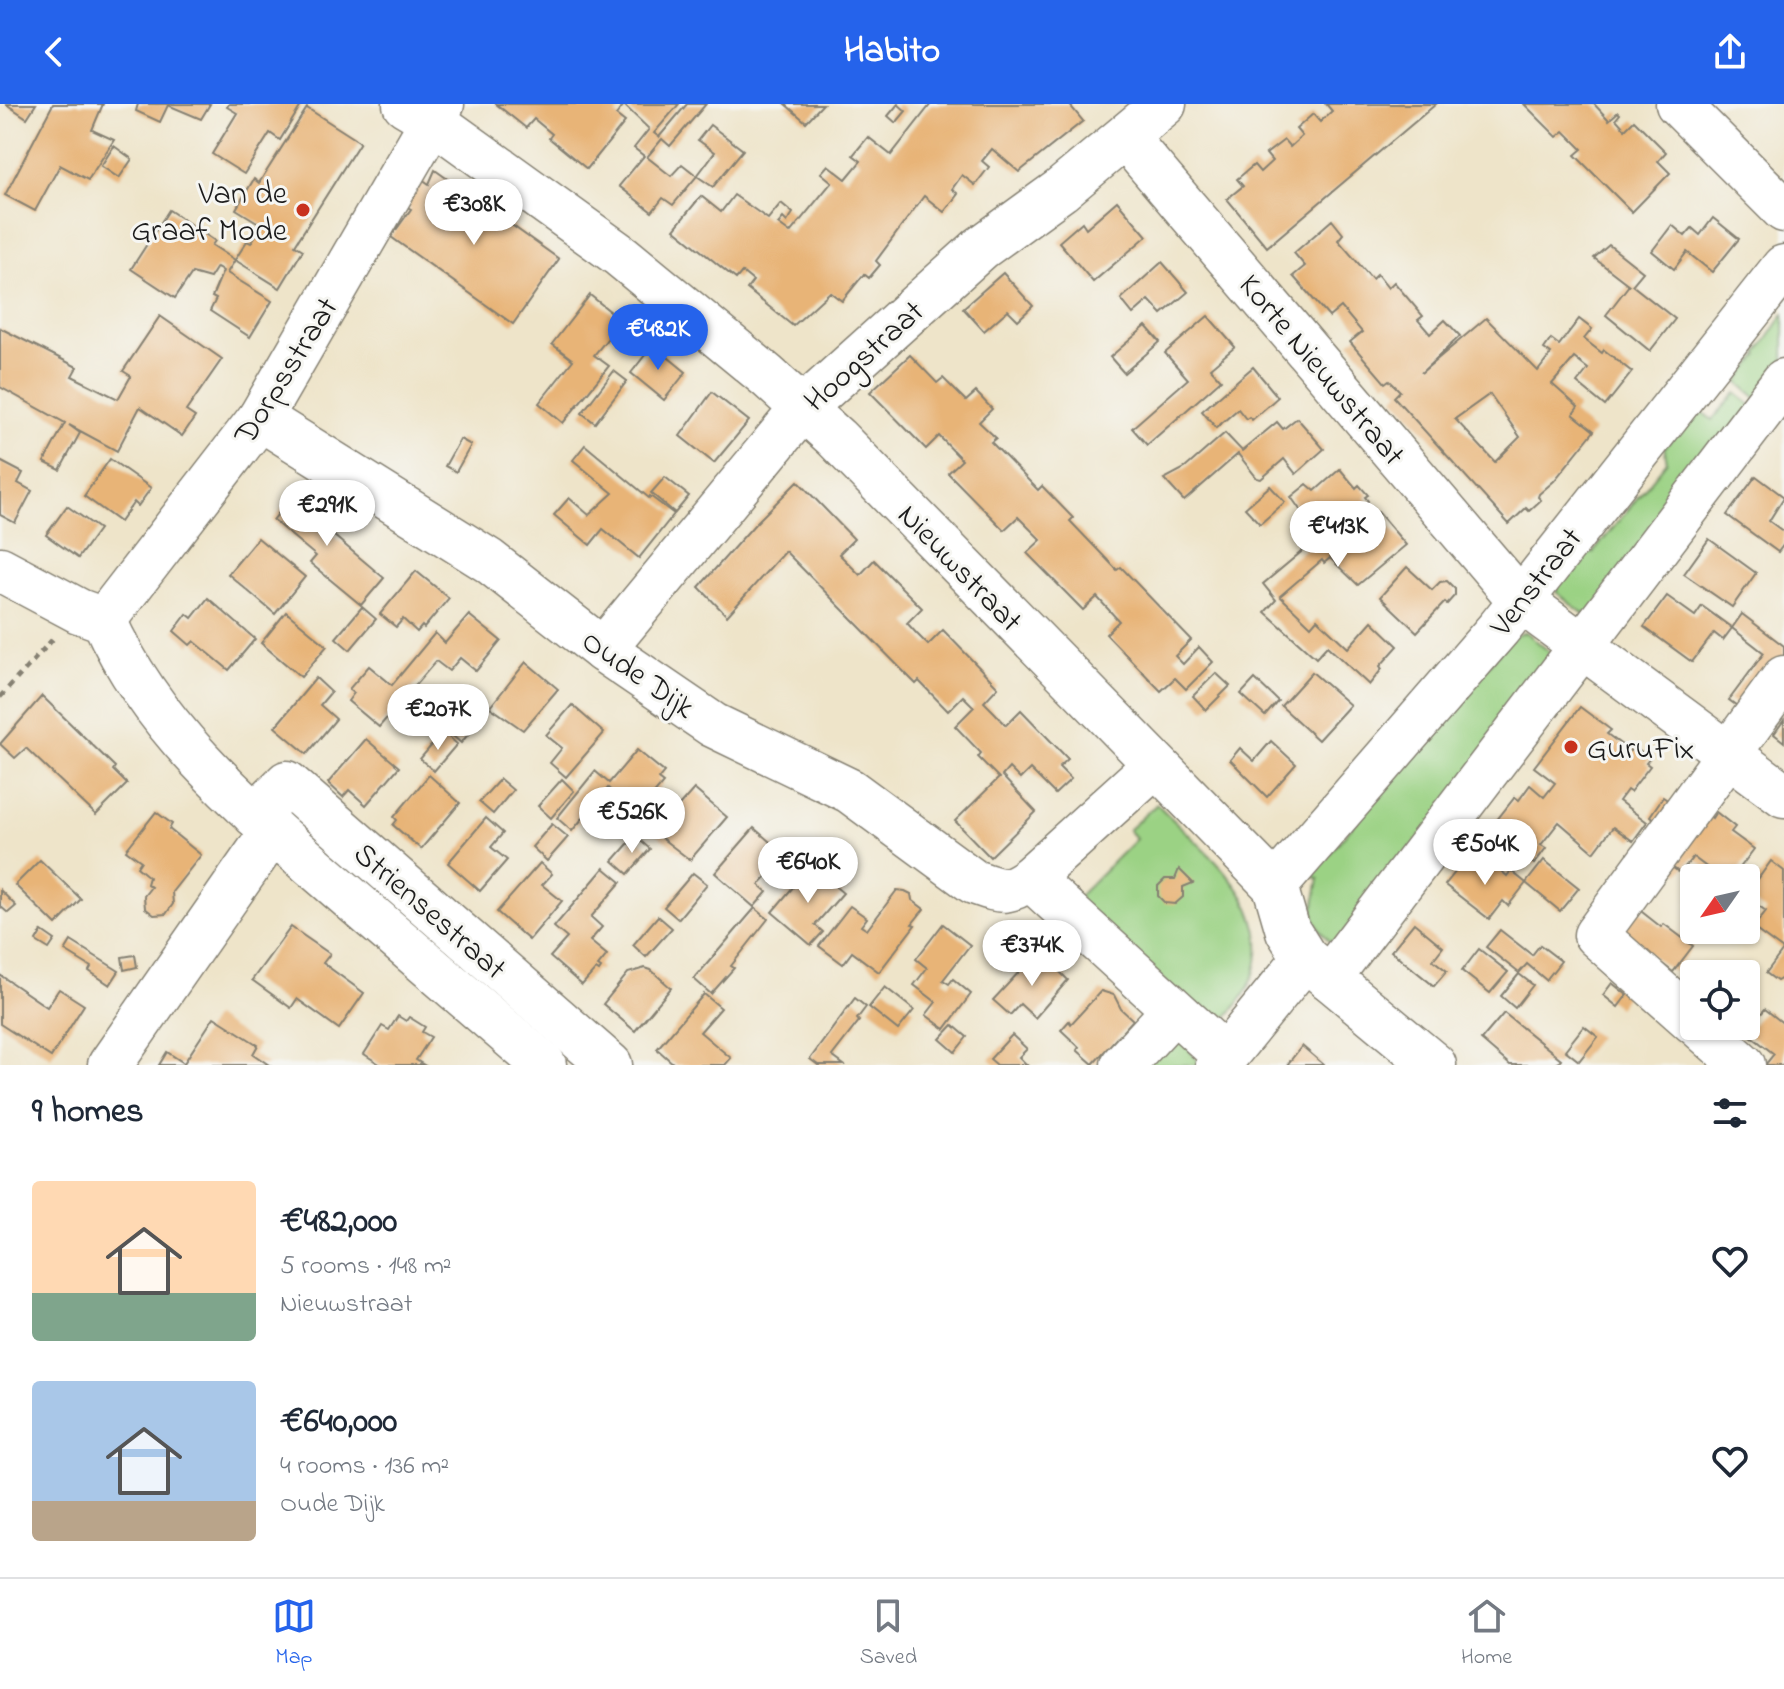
<!DOCTYPE html>
<meta charset="utf-8">
<style>
:root{--surface:#fff;--page:#f6f6f7;--text:#1f2937;--muted:#747a83;--line:#e0e1e3;--accent:#2563eb}
body{margin:0;font-family:"Indie Flower",sans-serif;background:var(--page);color:var(--text);height:100vh;display:flex;flex-direction:column;font-size:30px;white-space:nowrap}
*{box-sizing:border-box;margin:0}
p{font-size:26px;color:var(--muted)}
.icon{flex:none;width:44px;height:44px;fill:none;stroke:currentColor;stroke-width:2;stroke-linecap:round;stroke-linejoin:round}
.map{position:relative;height:961px;overflow:hidden}
.panel{display:flex;flex-direction:column;background:var(--surface);flex:1}
.panel>*{flex:none}
.needle{width:52px;rotate:236deg}
.fabs{position:absolute;left:1680px;top:760px;display:grid;gap:16px}
.fabs a{display:grid;place-items:center;width:80px;height:80px;border-radius:8px;background:var(--surface);box-shadow:0 2px 6px #0004;font-size:40px}
.price{position:absolute;translate:-50% -68px;padding:0 18px;border-radius:28px;background:#fff;color:#222;font-size:26px;line-height:52px;filter:drop-shadow(0 2px 4px #0008)}
.price::after{content:'';position:absolute;left:50%;top:48px;width:24px;height:18px;margin-left:-12px;background:inherit;clip-path:polygon(0 0,100% 0,50% 100%)}
.price.active{background:var(--accent);color:#fff}
ul{padding:0;list-style:none}
li{display:flex;align-items:center;gap:24px;height:200px;padding:0 32px}
li span{display:grid;place-items:center;flex:none;width:224px;height:160px;border-radius:8px;color:#555}
li>.icon{margin-inline-start:auto}
span .icon{width:96px;height:96px;fill:#fffc;stroke-width:1}
li b{font-size:34px}
h2{display:flex;justify-content:space-between;align-items:center;height:96px;padding:0 32px;font-size:34px}
header{display:flex;justify-content:space-between;align-items:center;height:104px;padding:0 32px;background:var(--accent);color:#fff;font-size:36px;font-weight:800}
.dock{display:flex;justify-content:space-around;align-items:center;height:112px;border-top:2px solid var(--line);background:var(--surface);font-size:22px;color:var(--muted)}
.dock a{display:grid;justify-items:center;gap:4px}
.dock .active{color:var(--accent)}
.map>svg:first-child{display:block}
.green{fill:#9bd284;stroke:#5c7750;stroke-width:2}
.building{fill:#e8b477;fill-rule:evenodd}
.lines{fill:none;stroke-linecap:round;stroke-linejoin:round}
.minor-casing{stroke:#858072;stroke-width:47}
.path{stroke:#858072;stroke-width:5;stroke-dasharray:6 6;stroke-linecap:butt}
.minor{stroke:#fff;stroke-width:44}
.poi-dot{fill:#c8321e;stroke:#f6f6f2;stroke-width:3}
.labels{text-anchor:middle;stroke-width:6;stroke-linejoin:round;paint-order:stroke}
.poi-label{font-size:32px;fill:#1c1c1c;stroke:#f6f6f2;text-anchor:end}
.street-label{font-size:32px;fill:#1c1c1c;stroke:#f6f6f2}
</style>
<header><svg class="icon" aria-label="back" viewBox="0 0 24 24"><path d="M15 5l-7 7 7 7"/></svg>Habito<svg class="icon" aria-label="share" viewBox="0 0 24 24"><path d="M12 15V3M7 8l5-5 5 5M5 13v7h14v-7"/></svg></header>
<div class="map">
<svg width="1784" height="961" viewBox="0 0 1784 961">
<rect width="100%" height="100%" fill="#f6f6f2"/>
<filter id="ink" filterUnits="userSpaceOnUse"><feTurbulence type="fractalNoise" baseFrequency=".0125" numOctaves="2"/><feDisplacementMap in="SourceGraphic" scale="16" xChannelSelector="R" yChannelSelector="G"/><feConvolveMatrix kernelMatrix="1 2 1 2 8 2 1 2 1" color-interpolation-filters="sRGB"/></filter>
<filter id="wash" filterUnits="userSpaceOnUse"><feTurbulence type="fractalNoise" baseFrequency=".006" numOctaves="4" result="noise"/><feDisplacementMap in="SourceGraphic" scale="32" xChannelSelector="R" yChannelSelector="G"/><feGaussianBlur stdDeviation="1.8" result="paint"/><feColorMatrix in="noise" values="0 0 0 0 0 0 0 0 0 0 0 0 0 0 0 0 0 1.4 0 .05"/><feComposite in="paint" operator="in"/></filter>
<g filter="url(#wash)">
<rect width="100%" height="100%" fill="#eee4c9"/>
<!-- green -->
<g class="green">
<polygon points="1784,210 1784,265 1760,297 1738,278 1759,251 1758,249"/>
<polygon points="1736,289 1755,304 1593,517 1556,488 1561,475 1580,451 1593,449 1667,357 1664,343 1699,305 1712,316"/>
<path d="M1526 528 1560 557 1338 844C1308 820 1312 810 1319 775L1311 771 1512 533Z"/>
<path d="M1157 700C1204 748 1285 804 1250 880 1243 896 1228 911 1217 925L1075 796 1136 735 1128 726Z"/>
<polygon points="1174,926 1201,961 1141,961"/>
</g>
<g id="blocks">
<!-- building -->
<g class="building">
<polygon points="6,0 36,0 27,14"/>
<polygon points="53,0 103,0 92,26 114,36 88,76 60,61 35,107 5,91"/>
<polygon points="138,0 210,0 201,15 168,1 160,18 136,7"/>
<polygon points="229,0 302,0 280,36 270,29 244,70 212,50 237,9 227,3"/>
<polygon points="496,0 679,0 654,29 659,33 687,0 706,0 670,42 662,35 647,53 671,72 682,60 697,72 673,101 663,94 652,108 619,82 644,52 634,44 649,25 624,1 616,11 625,18 587,65 549,34 552,30 534,15 526,24"/>
<polygon points="785,0 823,0 806,18"/>
<polygon points="898,0 906,7 896,19 888,12"/>
<polygon points="931,0 1069,0 1083,17 1019,68 992,45 982,57 989,63 975,81 962,71 952,85 958,90 944,108 924,92 876,157 880,161 869,174 864,170 842,197 830,188 793,222 747,185 753,177 742,168 736,175 674,125 701,92 721,108 734,91 768,115 781,99 793,109 787,118 783,114 778,120 790,129 832,78 821,69 828,61 846,75 861,57 853,51 868,33 891,51"/>
<polygon points="1326,0 1436,0 1267,143 1227,95 1243,82 1237,75 1254,61 1260,68 1272,57 1266,50 1284,36 1290,43 1302,32 1296,25 1313,10 1320,18 1332,7"/>
<polygon points="1524,0 1594,0 1609,16 1618,8 1620,10 1616,15 1625,25 1634,16 1666,48 1658,57 1670,69 1632,108 1575,51 1582,45 1564,27 1557,33"/>
<polygon points="307,4 360,38 295,141 303,146 280,184 235,156 247,137 251,139 262,121 236,105 254,75 259,79"/>
<polygon points="710,21 743,46 713,83 697,72 715,48 698,36"/>
<polygon points="114,42 132,55 119,74 101,62"/>
<polygon points="435,66 559,155 513,220 391,133 411,105 404,101 422,75 429,80"/>
<polygon points="1117,97 1147,132 1093,178 1059,138 1082,118 1086,124"/>
<polygon points="169,106 215,137 212,141 235,156 227,169 272,197 250,233 210,207 216,195 212,193 223,167 219,164 217,163 210,174 192,169 175,194 131,165"/>
<polygon points="1713,114 1739,135 1712,168 1687,148 1674,165 1652,147 1672,121 1685,132 1692,124 1700,131"/>
<path d="M1332 116 1343 130 1338 136 1372 175 1377 170 1388 184 1394 178 1423 212 1418 216 1430 230 1445 216 1460 232 1421 269 1486 214 1538 267 1551 250 1544 245 1551 235 1559 241 1579 215 1592 225 1584 235 1602 249 1604 246 1632 268 1605 302 1577 279 1588 265 1574 254 1552 280 1578 303 1573 310 1594 327 1554 377 1539 390 1538 393 1541 396 1529 407 1526 404 1509 420 1394 293 1400 287 1389 276 1385 279 1350 238 1362 228 1341 203 1329 213 1293 172 1305 162 1294 149ZM1490 290 1520 333 1495 358 1455 315Z"/>
<polygon points="1609,141 1643,168 1632,181 1675,215 1650,247 1606,211 1629,181 1594,154"/>
<polygon points="1162,158 1188,188 1162,210 1149,196 1133,210 1121,195"/>
<polygon points="1003,169 1033,202 1018,216 1008,206 984,227 963,204"/>
<polygon points="590,191 622,217 594,251 609,262 563,319 539,299 573,256 552,240"/>
<polygon points="160,212 222,255 186,307 195,313 182,332 140,303 117,347 69,321 80,329 60,366 44,358 65,319 0,283 0,224 77,263 72,272 118,295 131,272 123,267"/>
<polygon points="1208,212 1235,243 1210,264 1221,276 1147,341 1132,324 1188,275 1165,249"/>
<polygon points="1146,222 1160,238 1124,269 1110,253"/>
<polygon points="653,241 686,268 664,296 631,269"/>
<polygon points="910,251 937,279 943,274 966,297 976,288 992,305 979,318 996,334 991,338 1038,386 1042,382 1073,414 1070,417 1093,441 1117,466 1121,463 1191,536 1175,552 1183,560 1199,543 1213,558 1186,585 1175,574 1161,587 1106,530 1119,517 1097,493 1083,506 1027,449 1041,436 1018,413 1004,426 948,369 962,356 939,332 926,345 870,288"/>
<polygon points="1253,263 1278,293 1252,316 1249,313 1246,315 1238,305 1216,324 1202,307"/>
<polygon points="614,267 627,277 595,319 582,309"/>
<polygon points="712,288 749,317 714,359 680,332"/>
<polygon points="1297,314 1324,345 1296,370 1284,355 1261,375 1257,374 1238,350 1184,397 1164,375 1185,364 1225,329 1242,347 1277,318 1283,325"/>
<polygon points="460,335 471,341 456,368 445,362"/>
<polygon points="585,341 649,394 650,392 674,410 639,454 603,425 590,441 554,411 569,394 589,411 613,389 573,356"/>
<polygon points="110,355 151,384 138,402 134,398 120,418 84,392"/>
<polygon points="0,357 23,369 18,379 32,387 15,419 0,411"/>
<polygon points="1340,365 1356,384 1359,381 1368,391 1365,393 1368,397 1365,400 1375,411 1378,408 1406,441 1358,481 1330,454 1324,459 1322,456 1280,492 1311,522 1317,515 1348,544 1372,517 1398,542 1380,562 1382,565 1369,581 1327,542 1316,554 1265,508 1276,496 1263,480 1325,428 1316,417 1311,421 1291,393 1307,380 1315,387"/>
<polygon points="1756,372 1784,393 1769,417 1784,428 1784,440 1778,448 1727,411"/>
<polygon points="665,373 689,392 675,409 651,389"/>
<polygon points="798,377 854,435 839,450 860,471 874,456 922,504 907,519 917,530 928,541 943,526 998,583 984,598 995,609 1006,621 1021,606 1068,655 1059,663 1071,675 1055,690 1030,665 1020,675 1009,664 1002,672 1036,708 990,753 955,717 999,674 978,653 981,649 955,622 974,603 963,592 948,607 919,577 916,580 785,447 727,512 699,483 755,420"/>
<polygon points="1270,382 1285,398 1260,420 1245,404"/>
<polygon points="299,384 331,411 319,426 330,435 333,431 384,474 361,501 310,459 316,452 273,416"/>
<polygon points="67,402 99,425 78,454 46,431"/>
<polygon points="258,434 305,473 275,510 228,470"/>
<polygon points="1709,435 1756,469 1732,503 1684,470"/>
<polygon points="1407,463 1432,486 1440,478 1447,477 1455,485 1455,491 1447,500 1445,498 1417,528 1380,493"/>
<polygon points="416,467 449,494 424,524 422,522 417,528 403,515 396,523 380,510"/>
<polygon points="1667,492 1695,512 1702,502 1732,524 1723,536 1714,529 1692,558 1644,523"/>
<polygon points="208,494 255,535 229,566 194,537 190,541 174,527 187,510 192,514"/>
<polygon points="362,503 376,515 350,546 336,534"/>
<polygon points="286,508 327,542 301,573 261,539"/>
<polygon points="1742,510 1784,542 1784,561 1748,610 1729,596 1764,549 1732,524"/>
<polygon points="469,511 501,537 476,567 460,554 449,567 436,557 379,623 348,597 354,589 349,585 369,562 392,581 435,529 445,539"/>
<polygon points="526,558 558,585 523,626 490,603"/>
<polygon points="1312,568 1350,601 1318,636 1281,602"/>
<polygon points="1216,569 1230,582 1206,606 1193,592"/>
<polygon points="316,574 331,588 320,601 336,615 307,650 275,623"/>
<polygon points="1255,575 1278,597 1265,612 1241,590"/>
<polygon points="42,592 115,663 113,666 127,680 96,711 26,644 15,654 0,640"/>
<polygon points="466,601 481,615 461,639 445,625"/>
<polygon points="572,601 604,629 566,673 550,659 562,644 546,631"/>
<polygon points="1580,603 1611,626 1607,630 1630,647 1633,643 1650,654 1646,659 1650,662 1630,688 1627,686 1619,697 1647,718 1633,737 1613,723 1594,748 1559,718 1541,741 1546,744 1534,760 1489,726 1515,693 1519,696 1530,681 1544,693 1555,679 1534,663"/>
<polygon points="1784,616 1784,638 1774,630"/>
<polygon points="443,628 457,640 434,667 420,655"/>
<polygon points="366,635 399,663 366,701 349,686 343,693 328,679"/>
<polygon points="1271,637 1296,660 1267,693 1230,656 1240,644 1254,657"/>
<polygon points="637,646 664,668 658,675 663,679 625,724 609,710 621,696 608,684 572,727 557,714 595,667 609,679"/>
<polygon points="429,671 460,699 421,745 393,721 397,716 394,713"/>
<polygon points="500,675 513,686 493,710 479,698"/>
<polygon points="562,675 574,687 551,714 538,702"/>
<polygon points="694,685 727,713 690,756 655,729"/>
<polygon points="1663,693 1676,702 1663,722 1650,712"/>
<polygon points="1698,703 1712,714 1716,708 1735,723 1731,728 1754,745 1736,769 1742,774 1721,774 1693,753 1680,769 1660,754"/>
<polygon points="156,708 172,720 169,725 201,751 172,788 173,800 166,810 154,811 145,804 144,792 151,783 147,780 149,773 137,763 141,757 126,746"/>
<polygon points="486,714 503,729 491,743 507,756 480,787 448,759"/>
<polygon points="552,720 568,733 547,757 532,743"/>
<polygon points="754,724 785,751 759,781 767,788 754,803 715,769"/>
<polygon points="635,732 650,745 628,770 613,757"/>
<polygon points="1468,752 1486,768 1493,760 1507,772 1511,767 1526,779 1508,802 1503,797 1489,815 1445,781"/>
<polygon points="40,756 81,795 56,821 15,781"/>
<polygon points="1544,756 1579,784 1560,807 1526,779"/>
<polygon points="1771,757 1784,767 1784,873 1777,877 1766,869 1783,846 1753,824 1766,807 1750,796 1746,802 1746,777 1753,782"/>
<polygon points="540,759 552,770 542,781 562,797 529,836 497,808"/>
<polygon points="811,762 843,789 815,821 823,828 811,841 772,808"/>
<polygon points="604,764 621,778 591,813 602,823 590,837 607,851 598,862 601,864 599,867 596,865 582,881 550,853 567,834 554,823"/>
<polygon points="1179,765 1193,779 1183,783 1183,793 1175,800 1165,799 1158,792 1158,782 1165,775 1175,775"/>
<polygon points="693,769 707,780 678,815 664,803"/>
<polygon points="0,786 16,802 8,809 0,802"/>
<polygon points="897,786 905,787 911,790 912,796 924,805 912,820 915,821 879,868 852,848 843,860 819,842 850,802 867,814 861,822 867,826"/>
<polygon points="755,804 768,815 731,862 734,864 711,890 694,875"/>
<polygon points="1637,804 1661,823 1664,820 1693,842 1673,868 1644,846 1613,835"/>
<polygon points="658,812 672,824 646,853 633,841"/>
<polygon points="1414,819 1443,843 1433,856 1447,867 1434,882 1391,847"/>
<polygon points="943,820 970,841 943,876 949,880 953,875 971,890 945,925 926,911 936,898 914,881 927,864 916,855"/>
<polygon points="291,823 330,850 323,859 364,889 339,925 297,895 291,904 252,876"/>
<polygon points="1500,826 1532,851 1540,841 1561,857 1546,876 1527,860 1519,869 1486,843"/>
<polygon points="42,827 55,836 49,845 36,837"/>
<polygon points="71,837 119,867 110,881 89,867 91,863 65,847"/>
<polygon points="1479,845 1508,868 1490,889 1462,867"/>
<polygon points="135,851 137,863 124,866 122,853"/>
<polygon points="1033,853 1044,864 1050,858 1068,876 1035,914 1020,900 1010,911 993,896"/>
<polygon points="645,864 651,866 671,884 635,927 603,900 628,869"/>
<polygon points="1519,870 1533,881 1515,904 1501,892"/>
<polygon points="0,871 47,903 59,885 84,901 51,953 0,920"/>
<polygon points="1612,879 1627,891 1618,903 1603,891"/>
<polygon points="885,883 914,906 898,926 869,903"/>
<polygon points="1101,887 1114,891 1121,905 1133,916 1093,960 1077,946 1079,943 1061,926 1069,917 1071,920"/>
<polygon points="704,890 721,904 700,928 731,954 725,961 675,961 657,945"/>
<polygon points="855,894 866,903 857,915 859,917 832,952 844,961 818,961 810,955"/>
<polygon points="1765,905 1784,920 1784,961 1765,961 1774,950 1746,928"/>
<polygon points="1504,909 1561,955 1556,961 1510,961 1481,936"/>
<polygon points="398,912 406,917 409,913 425,923 422,928 431,933 416,956 424,961 381,961 364,950 382,922 389,926"/>
<polygon points="214,913 258,941 253,950 269,961 159,961 167,948 184,959"/>
<polygon points="953,921 967,933 955,948 940,935"/>
<polygon points="1584,922 1598,933 1579,957 1565,946"/>
<polygon points="1012,931 1027,945 1019,953 1027,961 997,961 990,955"/>
<polygon points="1302,942 1324,961 1287,961"/>
</g>
</g>
</g>
<g filter="url(#ink)">
<use href="#blocks" fill-opacity="0" stroke="#858072" stroke-width="2"/>
<g class="lines">
<defs>
<g id="minor">
<polyline points="405,0 432,16 621,152 767,272 836,334 1275,782 1288,827 1305,854 1434,961"/>
<polyline points="1678,0 1784,106"/>
<polyline points="1126,34 1520,496 1784,691"/>
<path d="M260 314 489 457 603 546 713 621 850 687 974 778C1000 787 1006 791 1030 774L1155 661"/>
<path d="M0 465 79 507 104 516C155 630 250 707 342 787 409 845 476 903 544 961"/>
<polyline points="104,516 260,314 442,0"/>
<polyline points="603,546 803,304 981,144 1061,86 1164,0"/>
<polyline points="255,711 287,679 610,961"/>
<polyline points="1030,774 1225,952"/>
<polyline points="1275,782 1499,524 1784,163"/>
<polyline points="1329,874 1784,277"/>
<polyline points="1694,918 1596,831 1784,574"/>
<polyline points="1699,922 1743,961"/>
<polyline points="110,961 273,727"/>
<polyline points="1123,961 1174,906"/>
<polyline points="1218,961 1305,854"/>
</g>
</defs>
<!-- minor casing -->
<use href="#minor" class="minor-casing"/>
<!-- path -->
<polyline class="path" points="0,593 53,535"/>
<!-- minor -->
<use href="#minor" class="minor"/>
</g>
</g>
<!-- markers -->
<g class="poi-dot">
<circle cx="303" cy="106" r="8"/>
<circle cx="1571" cy="643" r="8"/>
</g>
<g class="labels">
<!-- poi labels -->
<g class="poi-label">
<text x="287" y="99">Van de<tspan x="287" dy="37">Graaf Mode</tspan></text>
<text x="1587" y="654" text-anchor="start">GuruFix</text>
</g>
<!-- street labels -->
<g class="street-label">
<text transform="translate(863 251) rotate(-42)" y="11">Hoogstraat</text>
<text transform="translate(1323 265) rotate(50)" y="11">Korte Nieuwstraat</text>
<text transform="translate(285 266) rotate(-58)" y="11">Dorpsstraat</text>
<text transform="translate(961 463) rotate(46)" y="11">Nieuwstraat</text>
<text transform="translate(1535 477) rotate(-52)" y="11">Venstraat</text>
<text transform="translate(639 569) rotate(35)" y="11">Oude Dijk</text>
<text transform="translate(431 806) rotate(41)" y="11">Striensestraat</text>
</g>
</g>
</svg>
<div class="fabs">
<a><svg class="needle" viewBox="-14 -14 28 28"><path d="M0-13l5 13h-10z" fill="#e53935"/><path d="M0 13l5-13h-10z" fill="#747a83"/></svg></a>
<a><svg class="icon" aria-label="locate" viewBox="0 0 24 24"><circle cx="12" cy="12" r="6"/><path d="M12 2v4M12 18v4M2 12h4M18 12h4"/></svg></a>
</div>
<b class="price" style="left:474px;top:143px">€308K</b>
<b class="price active" style="left:658px;top:268px">€482K</b>
<b class="price" style="left:327px;top:444px">€291K</b>
<b class="price" style="left:1338px;top:465px">€413K</b>
<b class="price" style="left:438px;top:648px">€207K</b>
<b class="price" style="left:632px;top:751px">€526K</b>
<b class="price" style="left:1485px;top:783px">€504K</b>
<b class="price" style="left:808px;top:801px">€640K</b>
<b class="price" style="left:1032px;top:884px">€374K</b>
</div>
<section class="panel">
<h2>9 homes<svg class="icon" aria-label="filters" viewBox="0 0 24 24"><path d="M4 7h16M4 17h16"/><circle cx="9" cy="7" r="2"/><circle cx="15" cy="17" r="2"/></svg></h2>
<ul>
<li><span style="background:linear-gradient(#ffd9b3 70%,#7fa58c 0)"><svg class="icon" aria-label="home" viewBox="0 0 24 24"><path d="M3 11l9-7 9 7M6 9v11h12V9"/></svg></span><div><b>€482,000</b><p>5 rooms · 148 m²</p><p>Nieuwstraat</p></div><svg class="icon" aria-label="heart" viewBox="0 0 24 24"><path d="M12 20l-8-8c-3-5 5-10 8-4 3-6 11-1 8 4z"/></svg></li>
<li><span style="background:linear-gradient(#a9c7e8 75%,#b9a48a 0)"><svg class="icon" aria-label="home" viewBox="0 0 24 24"><path d="M3 11l9-7 9 7M6 9v11h12V9"/></svg></span><div><b>€640,000</b><p>4 rooms · 136 m²</p><p>Oude Dijk</p></div><svg class="icon" aria-label="heart" viewBox="0 0 24 24"><path d="M12 20l-8-8c-3-5 5-10 8-4 3-6 11-1 8 4z"/></svg></li>
</ul>
</section>
<nav class="dock">
<a class="active"><svg class="icon" aria-label="map" viewBox="0 0 24 24"><path d="M3 6l6-2 6 2 6-2v14l-6 2-6-2-6 2zM9 4v14M15 6v14"/></svg>Map</a>
<a><svg class="icon" aria-label="saved" viewBox="0 0 24 24"><path d="M7 4h10v16l-5-4-5 4z"/></svg>Saved</a>
<a><svg class="icon" aria-label="home" viewBox="0 0 24 24"><path d="M3 11l9-7 9 7M6 9v11h12V9"/></svg>Home</a>
</nav>
